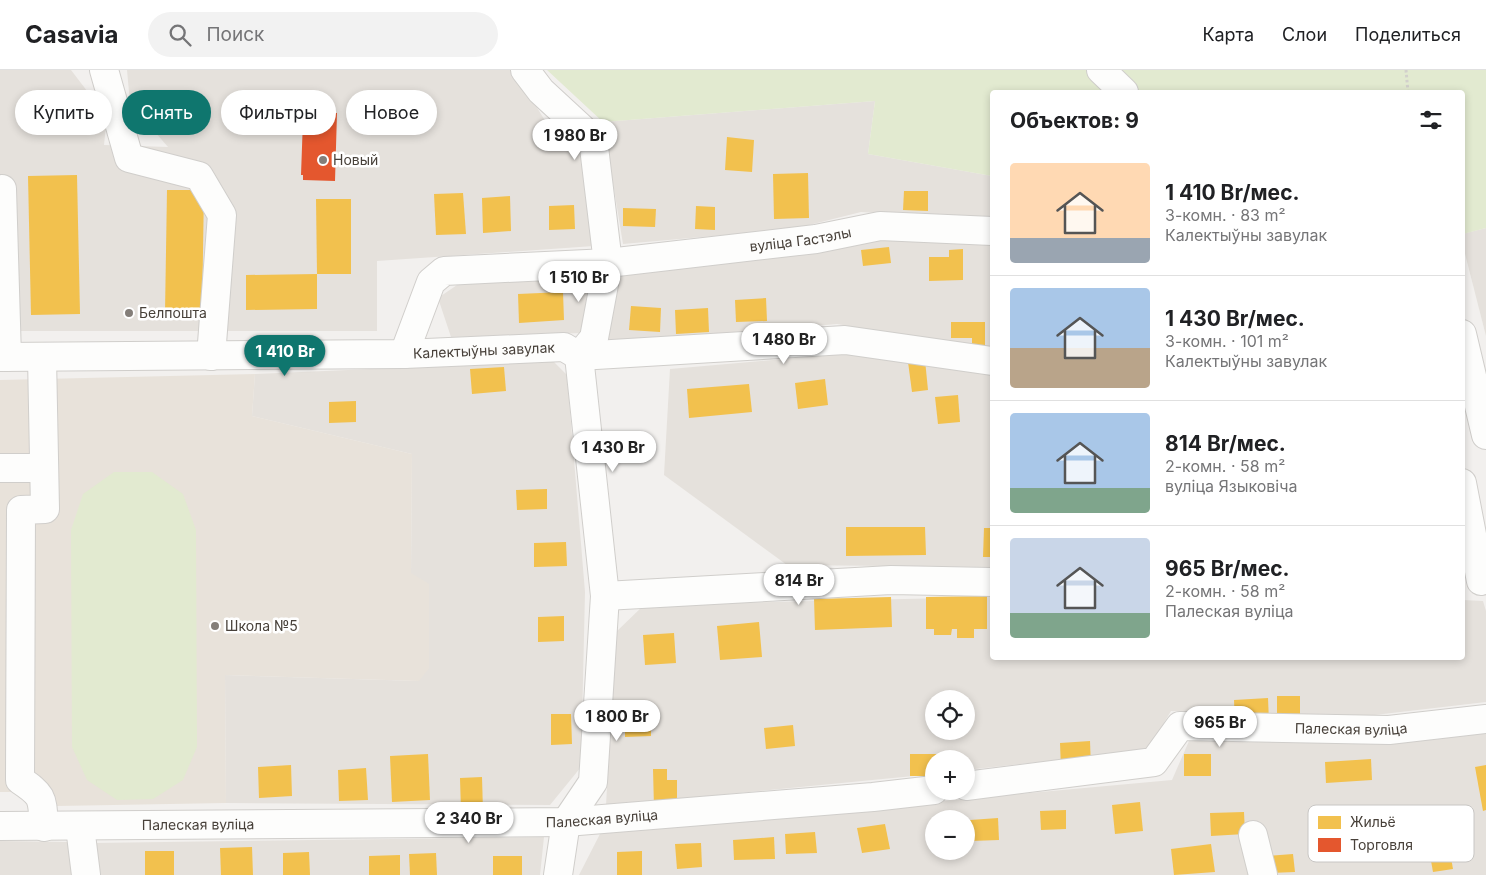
<!DOCTYPE html>
<html lang="ru">
<meta charset="utf-8">
<style>
:root{--surface:#fff;--page:#f2f2f2;--text:#202124;--muted:#757577;--line:#e0e0e0;--accent:#0f766e}
body{margin:0;font-family:Inter,sans-serif;background:var(--page);color:var(--text);height:100vh;display:flex;flex-direction:column;font-size:19px;white-space:nowrap}
*{box-sizing:border-box;margin:0}
p{font-size:16px;color:var(--muted)}
.icon{flex:none;width:28px;height:28px;fill:none;stroke:currentColor;stroke-width:2;stroke-linecap:round;stroke-linejoin:round}
.map{position:relative;flex:1;overflow:hidden}
.sheet{position:absolute;left:990px;top:20px;width:475px;height:570px;display:flex;flex-direction:column;background:var(--surface);border-radius:5px;box-shadow:0 2px 8px #0003}
.sheet>*{flex:none}
.banner{position:absolute;left:15px;top:20px;width:475px;height:45px;display:flex;gap:10px}
.buttons{position:absolute;left:925px;top:620px;display:grid;gap:10px}
.buttons a{display:grid;place-items:center;width:50px;height:50px;border-radius:50%;background:var(--surface);box-shadow:0 2px 8px #0003;font-size:25px}
.price{position:absolute;translate:-50% -42px;padding:0 11px;border-radius:18px;background:#fff;color:#222;font-size:16px;line-height:32px;filter:drop-shadow(0 1px 2px #0008)}
.price::after{content:'';position:absolute;left:50%;top:30px;width:15px;height:11px;margin-left:-8px;background:inherit;clip-path:polygon(0 0,100% 0,50% 100%)}
.price.on{background:var(--accent);color:#fff}
ul{padding:0;list-style:none}
li{display:flex;align-items:center;gap:15px;height:125px;padding:0 20px}
li+li{border-top:1px solid var(--line)}
li span{display:grid;place-items:center;flex:none;width:140px;height:100px;border-radius:5px;color:#555}
li>.icon{margin-inline-start:auto}
span .icon{width:60px;height:60px;fill:#fffc;stroke-width:1}
li b{font-size:21px}
h2{display:flex;justify-content:space-between;align-items:center;height:60px;padding:0 20px;font-size:21px}
.pill{padding:0 18px;border-radius:22px;background:var(--surface);box-shadow:0 2px 8px #0003;font-size:18px;line-height:45px}
.pill.on{background:var(--accent);color:#fff}
header{display:flex;align-items:center;gap:30px;box-sizing:border-box;height:70px;padding:0 25px;background:var(--surface);border-bottom:1px solid var(--line)}
header strong{font-size:24px}
nav{display:flex;gap:28px;margin-inline-start:auto;font-size:18px}
.search{width:350px;height:45px;background:var(--page);display:flex;align-items:center;gap:12px;box-sizing:border-box;padding:0 18px;border-radius:28px;color:var(--muted);font-size:19px}
.map>svg:first-child{display:block}
.residential{fill:#e5e1dc;fill-rule:evenodd}
.education{fill:#e8e2da}
.green{fill:#e2ead0}
.homes{fill:#f2c14e}
.shops{fill:#e4572e}
.lines{fill:none;stroke-linecap:round;stroke-linejoin:round}
.minor-casing{stroke:#d0cecb;stroke-width:30}
.path{stroke:#d2d0cc;stroke-width:3;stroke-dasharray:2.5 2.5;stroke-linecap:butt}
.minor{stroke:#fdfdfc;stroke-width:28}
.poi-dot{fill:#847e79;stroke:#fff;stroke-width:2}
.labels{text-anchor:middle;stroke-width:5;stroke-linejoin:round;paint-order:stroke}
.poi-label{font-size:14px;fill:#48413a;stroke:#fff;text-anchor:start}
.street-label{font-size:14px;fill:#48413a;stroke:#fff}
.key{fill:#fff;stroke:#c8c6c4;stroke-width:1}
.key-label{font-size:14px;fill:#48413a}
</style>
<header>
<strong>Casavia</strong>
<div class="search"><svg class="icon" aria-label="search" viewBox="0 0 24 24"><circle cx="10" cy="10" r="6"/><path d="M15 15l6 6"/></svg>Поиск</div>
<nav><a>Карта</a><a>Слои</a><a>Поделиться</a></nav>
</header>
<div class="map">
<svg width="1486" height="805" viewBox="0 0 1486 805">
<rect width="100%" height="100%" fill="#f2f0ee"/>
<!-- residential -->
<g class="residential">
<polygon points="0,0 71,0 107,47 104,75 168,77 130,33 127,0 514,0 544,49 583,77 594,176 377,191 377,261 0,261"/>
<polygon points="875,31 868,84 992,106 992,150 861,142 793,159 623,174 603,52"/>
<polygon points="1486,158 1486,266 1463,176 1462,164"/>
<polygon points="889,166 992,168 992,286 894,264 837,254 602,275 620,204"/>
<polygon points="594,205 582,263 451,267 438,228 460,213"/>
<polygon points="853,283 992,297 992,497 787,495 664,405 670,299"/>
<polygon points="553,291 567,305 585,522 581,697 550,735 226,733 225,605 418,611 411,503 412,384 252,346 255,304"/>
<path d="M992 527V588H1462L1463 530 1483 531 1486 541V632L1366 646 1171 641 1148 680 966 700V689H934V704L606 736 615 563 644 535ZM934 629H966V661H934Z"/>
<path d="M1486 660V805H579L601 762 1172 710 1189 671 1426 670ZM934 749H966V781H934Z"/>
<polygon points="544,767 540,805 97,805 93,773"/>
<polygon points="0,771 68,772 72,805 0,805"/>
</g>
<!-- education -->
<polygon class="education" points="255,304 252,346 412,384 411,503 429,514 429,598 419,611 225,605 226,733 57,736 19,722 0,722 0,310"/>
<!-- green -->
<g class="green">
<polygon points="547,0 1486,0 1486,158 1463,164 1462,22 992,22 992,106 868,84 875,31 603,52"/>
<polygon points="114,402 152,402 183,424 196,460 197,677 183,710 153,729 117,730 87,710 72,677 71,460 83,424"/>
</g>
<!-- homes -->
<g class="homes">
<polygon points="727,67 754,70 752,102 725,100"/>
<polygon points="808,103 809,148 774,149 773,104"/>
<polygon points="77,105 80,244 31,245 28,106"/>
<polygon points="167,120 204,120 202,244 165,243"/>
<polygon points="904,121 928,121 928,141 903,140"/>
<polygon points="463,123 466,164 436,165 434,124"/>
<polygon points="510,126 511,161 483,163 482,128"/>
<polygon points="316,129 351,129 351,204 317,204"/>
<polygon points="574,135 575,159 549,160 549,136"/>
<polygon points="696,136 715,137 715,160 695,159"/>
<polygon points="623,138 656,139 655,157 623,156"/>
<polygon points="889,177 891,193 863,196 861,180"/>
<polygon points="963,179 963,210 929,211 929,187 949,187 949,180"/>
<polygon points="317,204 317,239 246,240 246,205"/>
<polygon points="563,222 564,250 519,253 518,224"/>
<polygon points="766,228 767,251 736,252 735,230"/>
<polygon points="631,236 661,238 660,262 629,260"/>
<polygon points="708,238 709,262 676,264 675,240"/>
<polygon points="951,252 985,252 985,277 972,277 972,268 951,268"/>
<polygon points="925,290 928,320 912,322 908,292"/>
<polygon points="504,297 506,321 472,324 470,299"/>
<polygon points="825,309 828,335 798,339 795,313"/>
<polygon points="749,314 752,342 689,348 687,319"/>
<polygon points="958,325 960,352 938,354 935,327"/>
<polygon points="356,331 356,352 329,353 329,332"/>
<polygon points="547,419 547,439 517,440 516,420"/>
<polygon points="846,457 925,457 926,485 846,486"/>
<polygon points="984,458 992,458 992,487 983,487"/>
<polygon points="566,472 567,496 534,497 534,473"/>
<polygon points="987,526 987,559 974,559 974,568 957,568 957,559 952,559 951,565 934,565 934,559 926,559 926,527"/>
<polygon points="891,527 892,557 815,560 814,529"/>
<polygon points="564,546 564,571 538,572 538,547"/>
<polygon points="759,552 762,587 720,590 717,556"/>
<polygon points="674,563 676,593 645,595 643,565"/>
<rect x="1277" y="626" width="23" height="20"/>
<polygon points="1268,628 1269,652 1235,654 1234,630"/>
<polygon points="651,638 651,666 625,667 625,639"/>
<polygon points="551,644 571,644 572,674 551,675"/>
<polygon points="793,655 795,676 766,679 764,658"/>
<polygon points="1090,671 1091,697 1061,698 1060,673"/>
<polygon points="428,684 430,730 392,732 390,686"/>
<polygon points="910,684 943,684 943,689 934,689 934,706 910,706"/>
<rect x="1184" y="684" width="27" height="22"/>
<polygon points="1371,689 1372,710 1326,713 1325,692"/>
<polygon points="291,695 292,726 259,728 258,697"/>
<polygon points="1486,695 1486,740 1483,741 1475,697"/>
<polygon points="366,698 368,730 339,731 338,700"/>
<polygon points="653,699 667,699 667,710 677,710 677,738 654,738"/>
<polygon points="482,707 483,741 461,741 460,708"/>
<polygon points="1140,732 1143,761 1115,764 1112,735"/>
<polygon points="1066,740 1066,759 1041,760 1040,741"/>
<polygon points="1244,742 1245,764 1211,766 1210,743"/>
<polygon points="998,748 999,770 971,771 970,750"/>
<polygon points="885,754 890,779 862,783 857,758"/>
<polygon points="815,762 817,783 786,784 785,764"/>
<polygon points="774,767 775,789 734,790 733,770"/>
<polygon points="1448,771 1453,799 1433,802 1428,774"/>
<polygon points="701,773 702,797 677,799 675,774"/>
<polygon points="1211,774 1215,802 1174,805 1171,779"/>
<polygon points="252,777 253,805 221,805 220,778"/>
<rect x="145" y="781" width="29" height="24"/>
<polygon points="642,781 642,805 617,805 617,782"/>
<polygon points="309,782 310,805 283,805 283,783"/>
<polygon points="436,783 437,805 410,805 409,784"/>
<polygon points="1293,784 1295,802 1267,803 1266,786"/>
<polygon points="400,785 400,805 369,805 369,786"/>
<rect x="493" y="786" width="29" height="19"/>
</g>
<!-- shops -->
<polygon class="shops" points="306,42 337,43 335,111 303,110 303,105 301,105 303,49 305,49"/>
<g class="lines">
<defs>
<g id="minor">
<polyline points="104,0 129,88 199,106 222,145 211,286"/>
<polyline points="525,0 541,21 593,69 608,193 594,268 579,286"/>
<polyline points="1101,0 1124,22"/>
<polyline points="2,119 7,287"/>
<polyline points="1462,264 1486,365"/>
<path id="s1" d="M404 284 431 212 444 201 608 193 816 169 880 156 992 161"/>
<path id="s2" d="M0 287 404 284 564 277 579 286 845 270 992 291"/>
<path d="M42 287 45 439 21 440 20 710C44 726 42 728 44 757"/>
<polyline points="0,398 44,398"/>
<polyline points="1462,413 1481,511"/>
<polyline points="605,526 891,510 992,512"/>
<path id="s3" d="M966 716 1154 692 1180 656 1389 660 1486 649"/>
<path id="s4" d="M0 756 566 752 873 727 934 720"/>
<polyline points="80,757 86,805"/>
<polyline points="1253,765 1263,805"/>
<polyline points="558,805 566,752 593,712 605,526 579,286"/>
</g>
</defs>
<!-- minor casing -->
<use href="#minor" class="minor-casing"/>
<!-- path -->
<polyline class="path" points="1406,0 1408,22"/>
<!-- minor -->
<use href="#minor" class="minor"/>
</g>
<!-- markers -->
<g class="poi-dot">
<circle cx="323" cy="90" r="5"/>
<circle cx="129" cy="243" r="5"/>
<circle cx="215" cy="556" r="5"/>
</g>
<g class="labels">
<!-- poi labels -->
<g class="poi-label">
<text x="333" y="95">Новый</text>
<text x="139" y="248">Белпошта</text>
<text x="225" y="561">Школа №5</text>
</g>
<!-- street labels -->
<g class="street-label">
<text dy="5" stroke="none"><textPath href="#s1" startOffset="452">вуліца Гастэлы</textPath></text>
<text dy="5" stroke="none"><textPath href="#s2" startOffset="484">Калектыўны завулак</textPath></text>
<text dy="5" stroke="none"><textPath href="#s3" startOffset="405">Палеская вуліца</textPath></text>
<text dy="5" stroke="none"><textPath href="#s4" startOffset="602">Палеская вуліца</textPath></text>
<text dy="5" stroke="none"><textPath href="#s4" startOffset="198">Палеская вуліца</textPath></text>
</g>
</g>
<!-- legend -->
<rect x="1308" y="735" width="166" height="57" rx="8" class="key"/>
<rect x="1318" y="746" width="23" height="13" fill="#f2c14e"/>
<rect x="1318" y="768" width="23" height="14" fill="#e4572e"/>
<g class="key-label">
<text x="1350" y="757">Жильё</text>
<text x="1350" y="780">Торговля</text>
</g>
</svg>
<div class="buttons">
<a><svg class="icon" aria-label="locate" viewBox="0 0 24 24"><circle cx="12" cy="12" r="6"/><path d="M12 2v4M12 18v4M2 12h4M18 12h4"/></svg></a>
<a>+</a>
<a>−</a>
</div>
<b class="price" style="left:575px;top:91px">1 980 Br</b>
<b class="price" style="left:579px;top:233px">1 510 Br</b>
<b class="price" style="left:784px;top:295px">1 480 Br</b>
<b class="price on" style="left:285px;top:307px">1 410 Br</b>
<b class="price" style="left:613px;top:403px">1 430 Br</b>
<b class="price" style="left:799px;top:536px">814 Br</b>
<b class="price" style="left:617px;top:672px">1 800 Br</b>
<b class="price" style="left:1220px;top:678px">965 Br</b>
<b class="price" style="left:469px;top:774px">2 340 Br</b>
<div class="banner">
<a class="pill">Купить</a>
<a class="pill on">Снять</a>
<a class="pill">Фильтры</a>
<a class="pill">Новое</a>
</div>
<section class="sheet">
<h2>Объектов: 9<svg class="icon" aria-label="filters" viewBox="0 0 24 24"><path d="M4 7h16M4 17h16"/><circle cx="9" cy="7" r="2"/><circle cx="15" cy="17" r="2"/></svg></h2>
<ul>
<li><span style="background:linear-gradient(#ffd9b3 75%,#9aa5b1 0)"><svg class="icon" aria-label="home" viewBox="0 0 24 24"><path d="M3 11l9-7 9 7M6 9v11h12V9"/></svg></span><div><b>1 410 Br/мес.</b><p>3-комн. · 83 m²</p><p>Калектыўны завулак</p></div></li>
<li><span style="background:linear-gradient(#a9c7e8 60%,#b9a48a 0)"><svg class="icon" aria-label="home" viewBox="0 0 24 24"><path d="M3 11l9-7 9 7M6 9v11h12V9"/></svg></span><div><b>1 430 Br/мес.</b><p>3-комн. · 101 m²</p><p>Калектыўны завулак</p></div></li>
<li><span style="background:linear-gradient(#a9c7e8 75%,#7fa58c 0)"><svg class="icon" aria-label="home" viewBox="0 0 24 24"><path d="M3 11l9-7 9 7M6 9v11h12V9"/></svg></span><div><b>814 Br/мес.</b><p>2-комн. · 58 m²</p><p>вуліца Языковіча</p></div></li>
<li><span style="background:linear-gradient(#c9d6e8 75%,#7fa58c 0)"><svg class="icon" aria-label="home" viewBox="0 0 24 24"><path d="M3 11l9-7 9 7M6 9v11h12V9"/></svg></span><div><b>965 Br/мес.</b><p>2-комн. · 58 m²</p><p>Палеская вуліца</p></div></li>
</ul>
</section>
</div>
